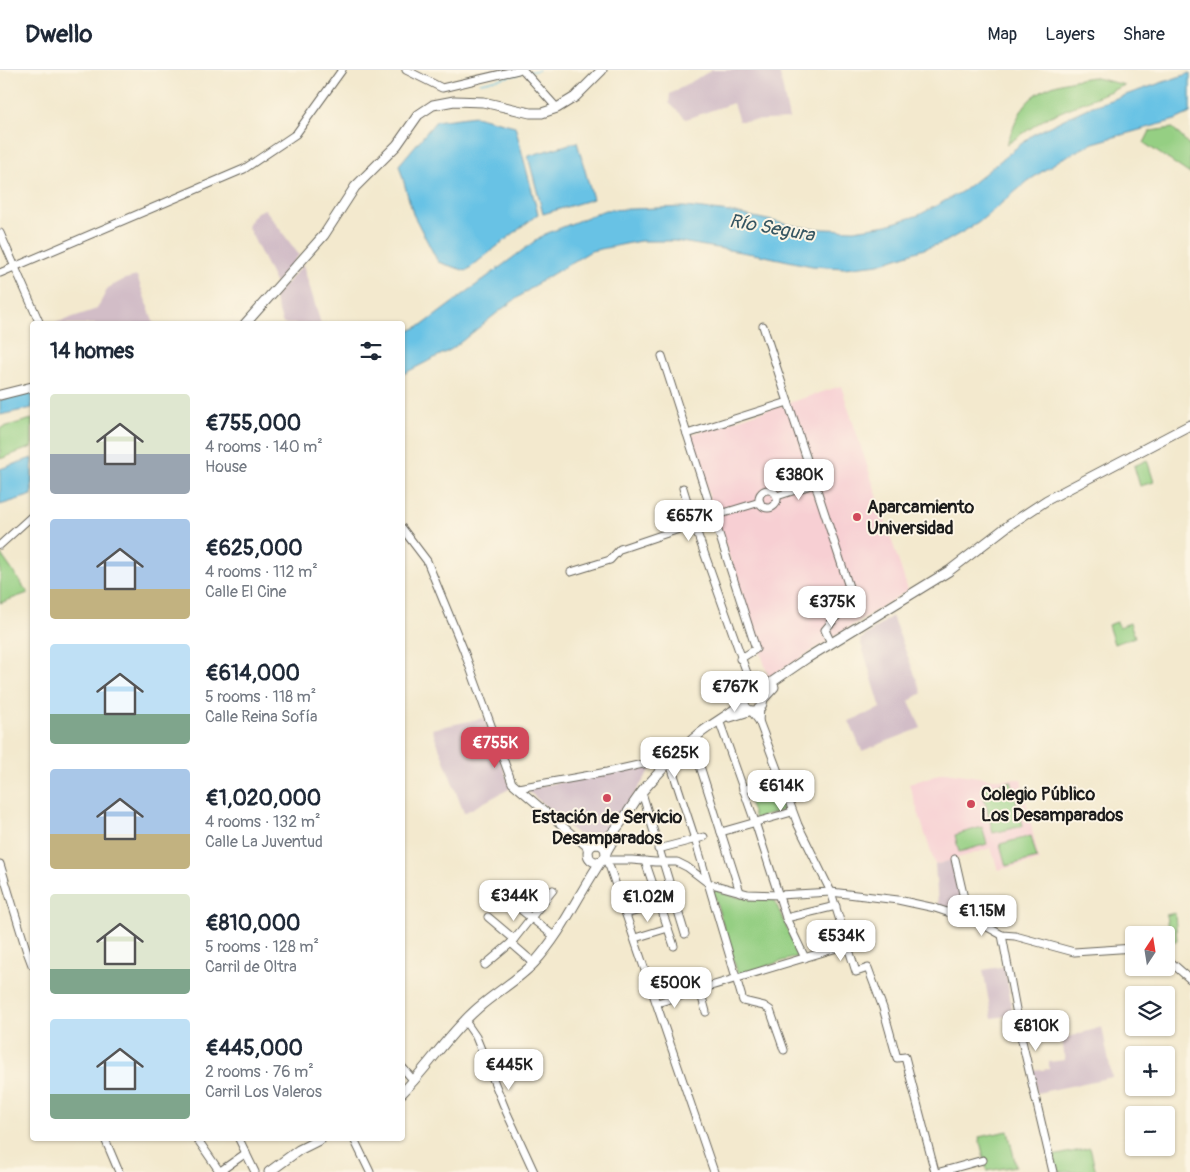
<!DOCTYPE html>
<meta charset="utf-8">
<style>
:root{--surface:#fff;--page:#f2f2f3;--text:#1f2937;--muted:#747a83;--line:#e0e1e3;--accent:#d1495b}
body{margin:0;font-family:Pangolin,sans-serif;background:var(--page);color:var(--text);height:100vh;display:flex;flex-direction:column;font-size:19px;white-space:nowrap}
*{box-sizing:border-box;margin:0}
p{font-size:16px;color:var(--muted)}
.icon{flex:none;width:28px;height:28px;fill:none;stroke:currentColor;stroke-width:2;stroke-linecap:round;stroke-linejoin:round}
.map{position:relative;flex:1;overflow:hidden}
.panel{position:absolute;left:30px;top:251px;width:375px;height:820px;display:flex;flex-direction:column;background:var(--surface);border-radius:5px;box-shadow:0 1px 4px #0004}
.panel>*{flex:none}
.needle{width:32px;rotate:12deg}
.fabs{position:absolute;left:1125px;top:856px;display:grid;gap:10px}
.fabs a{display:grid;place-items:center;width:50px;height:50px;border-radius:5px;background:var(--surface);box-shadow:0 1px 4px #0004;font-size:25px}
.price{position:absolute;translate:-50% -42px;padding:0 11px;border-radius:10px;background:#fff;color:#222;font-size:16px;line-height:32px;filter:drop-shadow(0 1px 2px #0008)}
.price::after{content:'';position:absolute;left:50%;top:30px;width:15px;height:11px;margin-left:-8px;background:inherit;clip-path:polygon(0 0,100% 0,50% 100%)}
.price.active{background:var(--accent);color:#fff}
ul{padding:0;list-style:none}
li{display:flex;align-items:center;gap:15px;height:125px;padding:0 20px}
li span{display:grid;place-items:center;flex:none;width:140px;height:100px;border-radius:5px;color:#555}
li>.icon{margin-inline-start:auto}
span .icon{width:60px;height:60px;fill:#fffc;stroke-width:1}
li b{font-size:21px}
h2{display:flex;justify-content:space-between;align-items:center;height:60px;padding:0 20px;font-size:21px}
header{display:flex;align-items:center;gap:30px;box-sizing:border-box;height:70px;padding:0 25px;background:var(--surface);border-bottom:1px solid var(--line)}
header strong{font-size:24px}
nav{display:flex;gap:28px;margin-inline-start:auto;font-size:18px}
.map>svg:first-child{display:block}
.built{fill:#f7cfd3}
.industrial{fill:#d2bdc7}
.green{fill:#95cf83;stroke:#587650}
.water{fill:#67c2e5;stroke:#426f80}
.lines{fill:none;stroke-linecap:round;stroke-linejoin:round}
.stream{stroke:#67c2e5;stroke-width:1}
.minor-casing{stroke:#67645a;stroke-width:9}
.major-casing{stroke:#67645a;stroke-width:11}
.minor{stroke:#fff;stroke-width:7}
.major{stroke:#fff;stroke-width:9}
.poi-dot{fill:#d1495b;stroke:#fcf5e5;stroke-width:2}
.labels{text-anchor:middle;stroke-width:4;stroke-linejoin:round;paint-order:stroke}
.poi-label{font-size:18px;font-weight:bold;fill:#1c1c1c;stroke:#fcf5e5;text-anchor:start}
.water-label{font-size:19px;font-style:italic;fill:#365662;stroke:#fcf5e5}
</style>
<header>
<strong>Dwello</strong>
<nav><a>Map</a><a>Layers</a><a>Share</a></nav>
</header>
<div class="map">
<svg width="1190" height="1102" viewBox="0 0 1190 1102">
<rect width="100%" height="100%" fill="#fcf5e5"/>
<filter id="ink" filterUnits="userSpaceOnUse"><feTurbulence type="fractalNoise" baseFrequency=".02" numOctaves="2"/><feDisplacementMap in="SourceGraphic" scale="10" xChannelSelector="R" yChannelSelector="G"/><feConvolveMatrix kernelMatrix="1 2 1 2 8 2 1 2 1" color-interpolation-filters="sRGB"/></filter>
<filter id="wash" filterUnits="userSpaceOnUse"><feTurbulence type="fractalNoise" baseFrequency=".0096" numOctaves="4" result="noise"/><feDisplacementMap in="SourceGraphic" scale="20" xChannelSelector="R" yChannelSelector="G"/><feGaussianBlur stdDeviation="1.12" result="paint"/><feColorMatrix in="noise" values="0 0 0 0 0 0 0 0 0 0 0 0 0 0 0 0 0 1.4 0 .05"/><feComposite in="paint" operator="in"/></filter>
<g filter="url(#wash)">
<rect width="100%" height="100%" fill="#f3e9ce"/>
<!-- built -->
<g class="built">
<polygon points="841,316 908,520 769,608 689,365"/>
<polygon points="945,702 992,709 1021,709 1039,791 998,800 991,778 935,795 909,714"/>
</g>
<!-- industrial -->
<g class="industrial">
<polygon points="712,0 779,0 789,49 739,51 733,33 686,49 669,33 670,24"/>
<polygon points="265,139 299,185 276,214 247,155 257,142"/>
<polygon points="303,195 321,254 283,254 274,227"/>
<polygon points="137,206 154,254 52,254 97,239 108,218 125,209"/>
<polygon points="892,546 922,623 909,631 921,658 862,681 849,651 881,638 860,570"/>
<polygon points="484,648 511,718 464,743 432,659"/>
<polygon points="654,694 614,756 601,768 588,774 526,719"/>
<polygon points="955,789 963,844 938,835 935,795"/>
<polygon points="1005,896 1013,945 992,948 983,900"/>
<polygon points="1102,957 1112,1007 1037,1023 1033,1001 1049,999 1049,992 1065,990 1062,969"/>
</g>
<!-- green -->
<g class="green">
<path d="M1092 7 1125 15 1046 48 1006 75C1012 62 1017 46 1025 35 1042 14 1068 11 1092 7Z"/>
<polygon points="1173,58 1190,76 1190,104 1144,73 1150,61"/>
<polygon points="32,349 32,377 0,389 0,358"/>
<polygon points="1147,390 1154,412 1140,416 1134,396"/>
<polygon points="0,483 28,523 0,533"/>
<polygon points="1117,552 1119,557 1130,553 1135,567 1114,574 1108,555"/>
<polygon points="777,711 786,739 755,749 746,721"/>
<polygon points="1011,711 1023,756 993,763 982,719"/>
<polygon points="982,757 987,774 959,782 955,765"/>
<polygon points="1031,766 1037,788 1006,796 1000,774"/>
<path d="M712 818C730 828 752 830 774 829L799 886 738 905Z"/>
<polygon points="1175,843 1177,871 1170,872 1166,845"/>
<polygon points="1008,1061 1016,1096 987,1101 979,1067"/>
<polygon points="1090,1078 1096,1102 1057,1102 1053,1086"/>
</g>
<!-- water -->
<g class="water">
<polygon points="1190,3 1190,43 1175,50 1093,73 1061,89 1028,111 978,153 945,172 879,194 844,198 812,196 765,186 675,171 640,171 591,181 541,211 502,239 452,279 403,304 403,264 424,254 543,165 605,140 684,137 730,142 800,157 823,159 854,160 887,155 919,145 963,121 1032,65 1068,47 1090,37"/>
<polygon points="475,46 515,56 538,144 466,201 438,192 413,144 399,95 436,51"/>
<polygon points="577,72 593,129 543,144 528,86"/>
<polygon points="32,322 32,338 0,345 0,330"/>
<polygon points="32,388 32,425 0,435 0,399"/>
</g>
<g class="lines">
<!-- stream -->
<g class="stream">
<polyline points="529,2 539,0"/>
<polyline points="480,13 521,4"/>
</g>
</g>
</g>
<g filter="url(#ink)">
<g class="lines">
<defs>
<g id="minor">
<polyline points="406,0 442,18 518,0"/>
<polyline points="523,0 557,38"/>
<polyline points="0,163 40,254"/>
<polyline points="0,203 244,99 296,64 342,0"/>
<polyline points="763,256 851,523 852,528 825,560 831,573"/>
<polyline points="662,286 756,579 740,589"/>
<polyline points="687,364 788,332"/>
<polyline points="683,418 695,457"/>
<circle cx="768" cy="429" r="9"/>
<polyline points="777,426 814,414"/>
<polyline points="714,446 760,432"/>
<polyline points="402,458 427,491 464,581 512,713 586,776 589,784"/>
<polyline points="0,475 32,446"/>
<polyline points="571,502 610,490 620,479 688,456 695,457 754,623"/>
<polyline points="752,642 759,651 798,755 831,822 856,902 868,898 883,938 897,988 905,987 935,1102"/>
<polyline points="759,651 760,638"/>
<polyline points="720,653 755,752 786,848 805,888"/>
<polyline points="693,674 740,822"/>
<polyline points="671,696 695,769 743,931 764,936 770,940 784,980"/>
<polyline points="518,718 607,702 674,687"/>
<polyline points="743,720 779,707"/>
<polyline points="643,726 685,864"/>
<polyline points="721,762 792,742"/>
<polyline points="658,779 704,767"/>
<polyline points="604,788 610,790 632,790 655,792 677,792 687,797 708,813 748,824 779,825 831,822 898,830 935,838 980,853 1002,865 1015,866 1074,882 1134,878"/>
<polyline points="955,789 969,850"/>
<polyline points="603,790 607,792 610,798 714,1102"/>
<polyline points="645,791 674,876"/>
<polyline points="0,794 26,879 32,895"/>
<polyline points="515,835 555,867"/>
<polyline points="626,844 675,830"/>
<polyline points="488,847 514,869"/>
<polyline points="786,848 836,836"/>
<polyline points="1002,865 1022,971 1053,1102"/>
<polyline points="635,868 668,858"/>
<polyline points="511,873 534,893"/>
<polyline points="1166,888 1190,909"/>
<polyline points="485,895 511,873 553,820"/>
<polyline points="700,920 706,942"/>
<polyline points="691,922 847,875 867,871"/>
<polyline points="657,933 686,924"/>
<polyline points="465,951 476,967 506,1041 534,1102"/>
<polyline points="402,997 414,1011"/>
<polyline points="105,1069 119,1102"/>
<polyline points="239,1069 255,1102"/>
<polyline points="354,1069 370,1102"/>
<polyline points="198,1070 220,1102"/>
<polyline points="219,1102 246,1083"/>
<polyline points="940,1102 983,1090"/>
</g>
<g id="major">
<polyline points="245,254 324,165 355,117 397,75 418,45 433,35 454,31 483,32 530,43 542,43 557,38 575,27 602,0"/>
<polyline points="0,325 32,317"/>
<circle cx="753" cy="632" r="9"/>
<polyline points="756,623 807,588 949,501 1009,455 1047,430 1190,355"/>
<polyline points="762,633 763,629 774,617"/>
<polyline points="730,647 749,641"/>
<path d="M597 774C618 766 631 733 646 717 662 699 679 680 698 665 712 653 731 645 744 631"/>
<circle cx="597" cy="783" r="9"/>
<polyline points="606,782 616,765"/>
<path d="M402 1023C429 996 449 963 478 938 496 922 518 910 534 893 562 863 578 825 601 791"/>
<polyline points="269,1102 299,1080 321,1069"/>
</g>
</defs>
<!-- minor casing -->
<use href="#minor" class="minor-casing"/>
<!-- major casing -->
<use href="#major" class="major-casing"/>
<!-- minor -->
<use href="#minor" class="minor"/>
<!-- major -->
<use href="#major" class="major"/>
</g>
</g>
<!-- markers -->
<g class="poi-dot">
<circle cx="857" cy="447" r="5"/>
<circle cx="607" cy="728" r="5"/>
<circle cx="971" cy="734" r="5"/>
</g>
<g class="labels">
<!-- poi labels -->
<g class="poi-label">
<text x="867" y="443">Aparcamiento<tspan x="867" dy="21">Universidad</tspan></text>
<text x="981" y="730">Colegio Público<tspan x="981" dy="21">Los Desamparados</tspan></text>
<text x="607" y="753" text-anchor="middle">Estación de Servicio<tspan x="607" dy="21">Desamparados</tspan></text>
</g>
<!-- water labels -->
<g class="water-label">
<text transform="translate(772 157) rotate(10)" y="7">Río Segura</text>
</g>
</g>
</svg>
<div class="fabs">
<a><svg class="needle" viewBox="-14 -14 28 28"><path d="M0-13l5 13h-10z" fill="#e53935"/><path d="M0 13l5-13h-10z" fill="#747a83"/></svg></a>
<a><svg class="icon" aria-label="layers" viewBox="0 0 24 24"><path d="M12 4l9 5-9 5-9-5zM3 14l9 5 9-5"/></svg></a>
<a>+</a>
<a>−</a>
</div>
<b class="price" style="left:799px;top:431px">€380K</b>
<b class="price" style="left:689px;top:472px">€657K</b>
<b class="price" style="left:832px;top:558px">€375K</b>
<b class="price" style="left:735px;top:643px">€767K</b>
<b class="price active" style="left:495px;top:699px">€755K</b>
<b class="price" style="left:675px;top:709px">€625K</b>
<b class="price" style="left:781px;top:742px">€614K</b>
<b class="price" style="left:514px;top:852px">€344K</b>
<b class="price" style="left:648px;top:853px">€1.02M</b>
<b class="price" style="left:982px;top:867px">€1.15M</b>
<b class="price" style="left:841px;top:892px">€534K</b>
<b class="price" style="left:675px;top:939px">€500K</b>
<b class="price" style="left:1036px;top:982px">€810K</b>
<b class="price" style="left:509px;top:1021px">€445K</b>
<section class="panel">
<h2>14 homes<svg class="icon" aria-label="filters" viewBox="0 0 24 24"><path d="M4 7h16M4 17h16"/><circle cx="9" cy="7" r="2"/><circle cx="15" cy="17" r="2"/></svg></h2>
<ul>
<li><span style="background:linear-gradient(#dfe7d0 60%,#9aa5b1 0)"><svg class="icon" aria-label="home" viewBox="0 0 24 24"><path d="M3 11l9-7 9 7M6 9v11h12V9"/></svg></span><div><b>€755,000</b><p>4 rooms · 140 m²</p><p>House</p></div></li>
<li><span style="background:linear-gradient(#a9c7e8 70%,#c2b280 0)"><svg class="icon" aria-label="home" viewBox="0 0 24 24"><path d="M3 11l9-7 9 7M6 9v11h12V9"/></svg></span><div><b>€625,000</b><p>4 rooms · 112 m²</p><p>Calle El Cine</p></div></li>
<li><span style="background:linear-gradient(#bfe0f5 70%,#7fa58c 0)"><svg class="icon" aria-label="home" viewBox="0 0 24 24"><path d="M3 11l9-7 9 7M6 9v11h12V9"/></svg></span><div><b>€614,000</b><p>5 rooms · 118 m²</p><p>Calle Reina Sofía</p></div></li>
<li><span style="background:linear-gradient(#a9c7e8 65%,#c2b280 0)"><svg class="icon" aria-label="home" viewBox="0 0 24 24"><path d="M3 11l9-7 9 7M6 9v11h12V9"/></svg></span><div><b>€1,020,000</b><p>4 rooms · 132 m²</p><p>Calle La Juventud</p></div></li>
<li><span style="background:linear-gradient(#dfe7d0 75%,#7fa58c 0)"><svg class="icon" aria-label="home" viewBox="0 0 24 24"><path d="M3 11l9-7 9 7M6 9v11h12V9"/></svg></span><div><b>€810,000</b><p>5 rooms · 128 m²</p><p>Carril de Oltra</p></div></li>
<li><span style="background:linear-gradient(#bfe0f5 75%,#7fa58c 0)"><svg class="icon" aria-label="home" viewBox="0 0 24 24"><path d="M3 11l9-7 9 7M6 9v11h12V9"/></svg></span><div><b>€445,000</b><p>2 rooms · 76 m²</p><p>Carril Los Valeros</p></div></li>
</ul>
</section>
</div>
